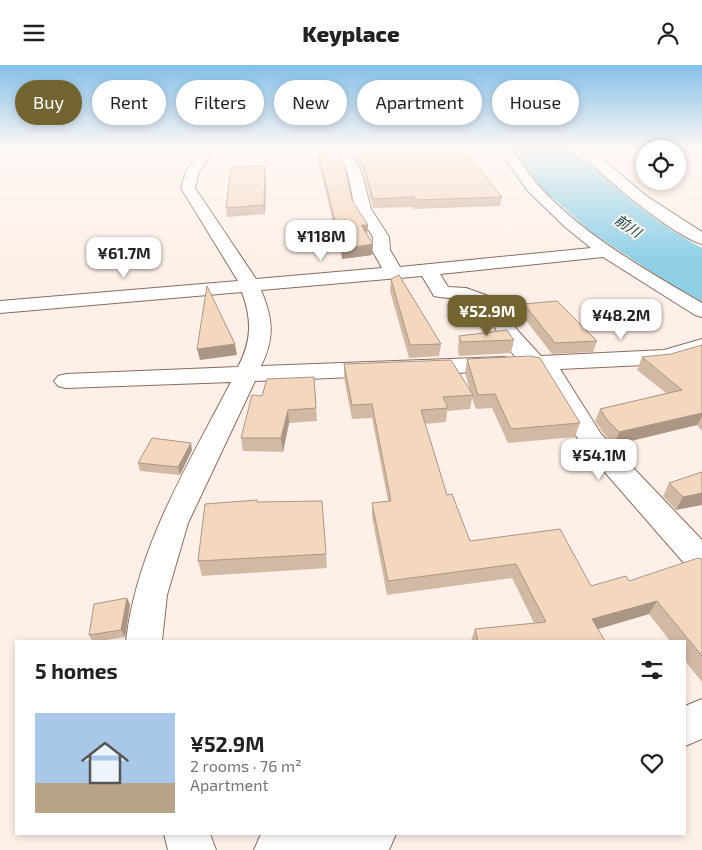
<!DOCTYPE html>
<meta charset="utf-8">
<style>
:root{--surface:#fff;--page:#f2f2f2;--text:#222;--muted:#767676;--accent:#726431}
body{margin:0;font-family:"Exo 2","Noto Sans JP",sans-serif;background:var(--page);color:var(--text);height:100vh;display:flex;flex-direction:column;font-size:19px;white-space:nowrap}
*{box-sizing:border-box;margin:0}
p{font-size:16px;color:var(--muted)}
.icon{flex:none;width:28px;height:28px;fill:none;stroke:currentColor;stroke-width:2;stroke-linecap:round;stroke-linejoin:round}
.map{position:relative;flex:1;overflow:hidden}
.sheet{position:absolute;left:15px;top:575px;width:671px;height:195px;display:flex;flex-direction:column;background:var(--surface);border-radius:0px;box-shadow:0 2px 8px #0003}
.sheet>*{flex:none}
.banner{position:absolute;left:15px;top:15px;width:672px;height:45px;display:flex;gap:10px}
.tools{position:absolute;left:636px;top:75px;display:grid;gap:10px}
.tools a{display:grid;place-items:center;width:50px;height:50px;border-radius:50%;background:var(--surface);box-shadow:0 2px 8px #0003;font-size:25px}
.price{position:absolute;translate:-50% -42px;padding:0 11px;border-radius:10px;background:#fff;color:#222;font-size:16px;line-height:32px;filter:drop-shadow(0 1px 2px #0008)}
.price::after{content:'';position:absolute;left:50%;top:30px;width:15px;height:11px;margin-left:-8px;background:inherit;clip-path:polygon(0 0,100% 0,50% 100%)}
.price.active{background:var(--accent);color:#fff}
ul{padding:0;list-style:none}
li{display:flex;align-items:center;gap:15px;height:125px;padding:0 20px}
li span{display:grid;place-items:center;flex:none;width:140px;height:100px;border-radius:0px;color:#555}
li>.icon{margin-inline-start:auto}
span .icon{width:60px;height:60px;fill:#fffc;stroke-width:1}
li b{font-size:21px}
h2{display:flex;justify-content:space-between;align-items:center;height:60px;padding:0 20px;font-size:21px}
.chip{padding:0 18px;border-radius:22px;background:var(--surface);box-shadow:0 2px 8px #0003;font-size:18px;line-height:45px}
.chip.active{background:var(--accent);color:#fff}
header{display:flex;justify-content:space-between;align-items:center;height:65px;padding:0 20px;background:var(--surface);font-size:22px;font-weight:800}
.map>svg:first-child{display:block}
.water{fill:#8fd0e7}
.lines{fill:none;stroke-linecap:round;stroke-linejoin:round}
.street-casing{stroke:#8a6c5c;stroke-width:2}
.street{fill:#fff;fill-rule:evenodd}
.wall{fill:#d2b9a4}
.shaded-wall{fill:#ab9686}
.building{fill:#f4d7bf;stroke:#ab9686}
.labels{text-anchor:middle;stroke-width:4.5;stroke-linejoin:round;paint-order:stroke}
.far-water-label{font-size:14px;font-style:italic;fill:#003c4c;stroke:#fef0e9}
</style>
<header><svg class="icon" aria-label="menu" viewBox="0 0 24 24"><path d="M4 6h16M4 12h16M4 18h16"/></svg>Keyplace<svg class="icon" aria-label="person" viewBox="0 0 24 24"><circle cx="12" cy="8" r="4"/><path d="M4 21q1-7 8-7t8 7"/></svg></header>
<div class="map">
<svg width="702" height="785" viewBox="0 0 702 785">
<rect width="100%" height="100%" fill="#fef0e9"/>
<!-- water -->
<path class="water" d="M512 84H572C613 121 653 157 702 183V237C690 230 679 228 667 221L670 219 591 167 553 133H549Z"/>
<g class="lines">
<defs>
<g id="street">
<path d="M202 84H214L199 107 195 123 256 214 382 203 372 185 373 172 355 144 348 109 337 84H349L362 109 371 144 389 172 390 185 400 202 591 183 564 161 527 125 499 84H511C520 95 527 107 536 118 581 169 644 204 702 238V252L695 250 603 192 440 209 448 222 466 223 491 232 519 267 541 291 664 285 702 274V288L665 299 560 304 601 369 702 475V509L690 505 582 381 538 305C511 304 494 251 476 240 463 232 448 234 434 231L422 211 261 225C273 254 275 273 261 301L504 292 512 294 515 299 512 304 504 306 255 316 188 458 167 530 162 576H126C137 482 188 400 231 317L66 323 58 321 54 316 58 311 66 309 238 302C252 275 252 255 242 227L0 248V236L238 216 181 123 186 107Z"/>
<path d="M578 84H591L645 130 702 167V179C675 172 595 107 578 84Z"/>
<polygon points="702,634 702,674 685,681 685,641"/>
<polygon points="164,769 210,769 216,785 168,785"/>
<polygon points="261,769 396,769 389,785 254,785"/>
</g>
</defs>
<!-- street casing -->
<use href="#street" class="street-casing"/>
<!-- street -->
<use href="#street" class="street"/>
</g>
<!-- wall -->
<g class="wall">
<polygon points="350,84 463,84 502,132 500,141 414,144 413,142 373,143 364,108"/>
<polygon points="319,91 352,135 368,160 367,169 367,170 372,190 342,194 319,99"/>
<polygon points="265,101 266,109 265,149 227,152 226,143"/>
<polygon points="391,214 441,279 439,291 409,293 390,226"/>
<polygon points="524,239 597,276 593,287 552,289 521,249"/>
<polygon points="459,271 514,275 511,288 459,291 458,285"/>
<polygon points="702,280 702,366 697,360 614,380 604,369 595,356 600,344 666,328 637,305 642,292 671,289"/>
<polygon points="467,294 580,358 575,372 508,378 492,343 476,344 472,333 470,344 447,346 446,357 425,359 447,430 470,476 591,521 629,516 702,494 702,617 685,596 685,576 670,576 649,549 598,564 605,576 471,576 475,564 534,558 512,513 387,530 372,452 372,438 388,436 372,353 352,354 344,313 344,299 470,326 465,308"/>
<polygon points="314,312 317,356 289,358 283,387 243,386 241,373 262,331"/>
<polygon points="192,385 180,410 140,406 138,398"/>
<polygon points="702,407 676,445 663,431 669,418"/>
<polygon points="258,437 326,489 327,503 202,511 198,496"/>
<polygon points="127,533 130,540 125,572 100,576 92,576 89,570"/>
</g>
<!-- shaded-wall -->
<g class="shaded-wall">
<polygon points="265,101 266,109 265,149 264,140"/>
<polygon points="361,160 368,160 367,169 361,170"/>
<polygon points="373,179 372,190 342,194 342,184"/>
<polygon points="235,279 237,290 200,295 197,284"/>
<polygon points="288,345 289,358 283,387 281,373"/>
<polygon points="702,348 702,351 697,360 614,380 619,367"/>
<polygon points="191,378 192,385 180,410 178,402"/>
<polygon points="702,428 702,440 676,445 683,432"/>
<polygon points="127,533 130,540 125,572 121,565"/>
<polygon points="657,536 649,549 585,568 592,554"/>
</g>
<!-- building -->
<g class="building">
<polygon points="355,84 463,84 502,132 415,135 414,132 373,134 364,100"/>
<polygon points="324,89 329,97 343,95 352,135 368,160 361,160 373,179 342,184 319,91"/>
<polygon points="265,101 264,140 226,143 231,102"/>
<polygon points="399,210 441,279 410,280 391,214"/>
<polygon points="207,221 235,279 197,284"/>
<polygon points="557,236 597,276 555,278 524,239"/>
<polygon points="507,265 514,275 461,277 459,271"/>
<polygon points="702,280 702,348 619,367 608,356 600,344 682,325 642,292 671,289"/>
<polygon points="530,291 540,293 580,358 511,364 495,329 478,330 467,294"/>
<polygon points="451,295 473,330 443,332 448,343 421,345 447,430 452,429 470,476 560,464 591,521 626,511 629,516 698,493 702,494 702,591 657,536 592,554 605,576 478,576 475,564 546,557 516,499 388,516 372,438 391,436 372,339 352,340 344,299"/>
<polygon points="314,312 316,343 288,345 281,373 241,373 252,330 262,331 267,314"/>
<polygon points="152,373 191,378 178,402 138,398"/>
<polygon points="702,407 702,428 683,432 669,418"/>
<polygon points="257,435 257,437 322,436 326,489 198,496 205,439"/>
<polygon points="127,533 121,565 89,570 94,539"/>
</g>
<!-- sky -->
<linearGradient id="sky" x2="0" y2="1"><stop stop-color="#84bfe8"/><stop offset="0.43" stop-color="#fff8f5"/><stop offset="1" stop-color="#fff8f5" stop-opacity="0"/></linearGradient>
<rect width="702" height="194" fill="url(#sky)"/>
<g class="labels">
<!-- far-water labels -->
<g class="far-water-label">
<text transform="translate(628 161) rotate(34)" y="5">前川</text>
</g>
</g>
</svg>
<div class="tools">
<a><svg class="icon" aria-label="locate" viewBox="0 0 24 24"><circle cx="12" cy="12" r="6"/><path d="M12 2v4M12 18v4M2 12h4M18 12h4"/></svg></a>
</div>
<b class="price" style="left:321px;top:197px">¥118M</b>
<b class="price" style="left:124px;top:214px">¥61.7M</b>
<b class="price active" style="left:487px;top:272px">¥52.9M</b>
<b class="price" style="left:621px;top:276px">¥48.2M</b>
<b class="price" style="left:599px;top:416px">¥54.1M</b>
<div class="banner">
<a class="chip active">Buy</a>
<a class="chip">Rent</a>
<a class="chip">Filters</a>
<a class="chip">New</a>
<a class="chip">Apartment</a>
<a class="chip">House</a>
</div>
<section class="sheet">
<h2>5 homes<svg class="icon" aria-label="filters" viewBox="0 0 24 24"><path d="M4 7h16M4 17h16"/><circle cx="9" cy="7" r="2"/><circle cx="15" cy="17" r="2"/></svg></h2>
<ul>
<li><span style="background:linear-gradient(#a9c7e8 70%,#b9a48a 0)"><svg class="icon" aria-label="home" viewBox="0 0 24 24"><path d="M3 11l9-7 9 7M6 9v11h12V9"/></svg></span><div><b>¥52.9M</b><p>2 rooms · 76 m²</p><p>Apartment</p></div><svg class="icon" aria-label="heart" viewBox="0 0 24 24"><path d="M12 20l-8-8c-3-5 5-10 8-4 3-6 11-1 8 4z"/></svg></li>
</ul>
</section>
</div>
